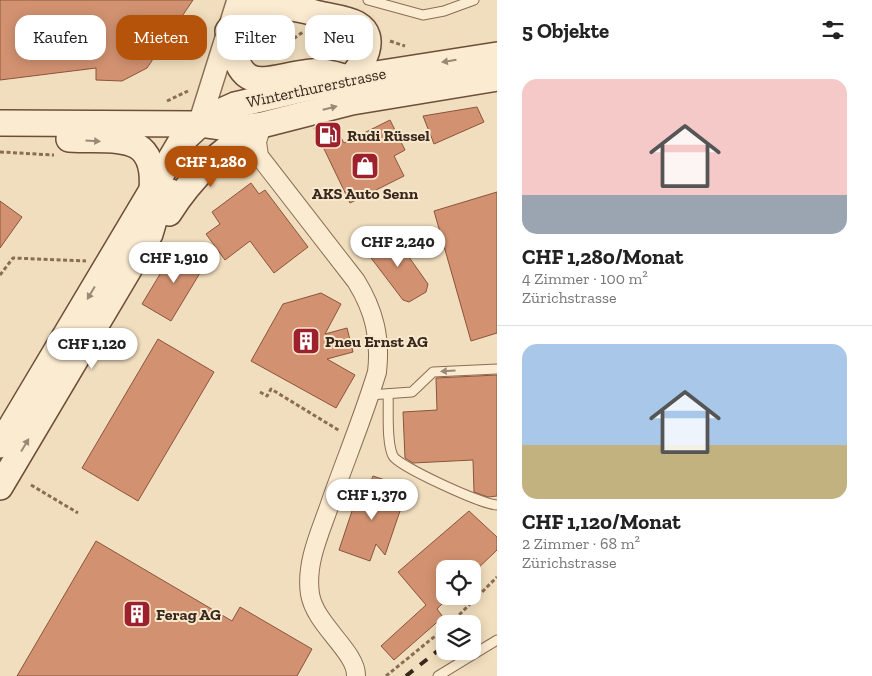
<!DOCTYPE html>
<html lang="de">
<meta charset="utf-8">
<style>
:root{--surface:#fff;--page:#f2f2f2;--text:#222;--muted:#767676;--line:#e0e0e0;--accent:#b45309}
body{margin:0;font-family:"Zilla Slab",serif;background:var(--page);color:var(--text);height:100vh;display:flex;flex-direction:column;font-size:19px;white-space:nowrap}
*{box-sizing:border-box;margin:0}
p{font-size:16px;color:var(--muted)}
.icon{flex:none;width:28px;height:28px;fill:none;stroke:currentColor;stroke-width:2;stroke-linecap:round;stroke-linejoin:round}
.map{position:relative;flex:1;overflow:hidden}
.panel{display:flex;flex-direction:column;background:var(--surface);width:375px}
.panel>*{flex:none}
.banner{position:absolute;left:15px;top:15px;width:406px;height:45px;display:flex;gap:10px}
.tools{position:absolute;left:436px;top:560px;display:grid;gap:10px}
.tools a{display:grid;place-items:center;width:45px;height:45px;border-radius:10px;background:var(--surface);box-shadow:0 2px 12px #0003;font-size:25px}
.price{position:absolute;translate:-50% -42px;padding:0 11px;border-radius:18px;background:#fff;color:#222;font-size:16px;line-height:32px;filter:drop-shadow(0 1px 2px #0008)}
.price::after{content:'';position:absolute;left:50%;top:30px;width:15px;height:11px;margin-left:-8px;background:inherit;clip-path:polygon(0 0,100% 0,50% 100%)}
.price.on{background:var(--accent);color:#fff}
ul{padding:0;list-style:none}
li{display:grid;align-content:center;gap:10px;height:265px;padding:0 25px}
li+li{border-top:1px solid var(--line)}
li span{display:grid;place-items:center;height:155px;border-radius:15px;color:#555}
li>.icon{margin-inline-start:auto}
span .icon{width:90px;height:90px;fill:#fffc;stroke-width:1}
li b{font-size:21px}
h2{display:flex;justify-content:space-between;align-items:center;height:60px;padding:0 25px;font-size:21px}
.tag{padding:0 18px;border-radius:15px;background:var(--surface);box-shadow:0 2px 12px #0003;font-size:18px;line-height:45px}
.tag.on{background:var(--accent);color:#fff}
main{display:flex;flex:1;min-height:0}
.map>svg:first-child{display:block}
.building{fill:#d29271;stroke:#8b543a}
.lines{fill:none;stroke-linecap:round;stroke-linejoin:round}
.service-casing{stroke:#8a6d55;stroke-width:11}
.minor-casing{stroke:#8a6d55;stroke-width:20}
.tertiary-casing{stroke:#8a6d55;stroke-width:24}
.secondary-casing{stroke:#6c4e39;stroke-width:28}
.path{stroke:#8a6d55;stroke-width:3;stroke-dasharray:4 2.5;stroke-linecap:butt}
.service{stroke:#fbebd1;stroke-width:9}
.minor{stroke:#fbebd1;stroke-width:18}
.tertiary{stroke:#fbebd1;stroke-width:21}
.secondary{stroke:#fbebd1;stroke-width:25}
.rail{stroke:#38271b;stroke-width:4;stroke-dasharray:9 9;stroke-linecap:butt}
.oneway{fill:#9a8976}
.labels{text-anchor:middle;stroke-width:4;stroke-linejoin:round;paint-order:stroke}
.street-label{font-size:16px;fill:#38271b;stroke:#f8e8ce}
.poi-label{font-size:16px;font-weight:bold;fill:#38271b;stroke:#f8e8ce;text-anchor:start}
</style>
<main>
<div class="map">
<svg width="497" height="676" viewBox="0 0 497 676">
<rect width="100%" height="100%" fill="#f1debe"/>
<!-- building -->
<g class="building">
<polygon points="0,0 193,0 147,68 122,81 96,80 96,68 0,80"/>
<polygon points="477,107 484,122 434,144 423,116"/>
<polygon points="390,120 405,150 394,156 404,176 350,203 314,128 332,122 344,143"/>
<polygon points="251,183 259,194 265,190 308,247 274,273 250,241 225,260 206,234 220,224 212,212"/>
<polygon points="497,192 497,333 471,341 434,211"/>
<polygon points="0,201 22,217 0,248"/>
<polygon points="384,234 394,236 428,284 426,292 409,302 403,300 368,254 370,245"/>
<polygon points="177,246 206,263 171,321 142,304"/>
<polygon points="321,293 341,304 325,334 347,328 353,352 327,359 355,375 336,408 251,361 283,304"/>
<polygon points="158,339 214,372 138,501 82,468"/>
<polygon points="497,375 497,496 488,497 474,492 473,460 413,463 405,458 403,412 437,410 436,378"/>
<polygon points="373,476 400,485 393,505 401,508 385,555 376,544 370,561 339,550 353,508 359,510"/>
<polygon points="469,511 497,537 497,550 472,574 472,569 445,569 445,596 450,596 437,609 443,617 394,660 381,646 426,605 398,572"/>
<polygon points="96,541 232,621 240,607 312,649 297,676 17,676"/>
</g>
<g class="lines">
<defs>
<g id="service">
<polyline points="368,0 423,15 444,11 474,0"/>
<path d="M388 394C389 410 386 442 393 456 398 466 483 505 497 505"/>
<polyline points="369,395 412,392 433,372 497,369"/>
<polyline points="438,676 497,640"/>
</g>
<path id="minor" d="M262 125 257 142 259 156 356 281C374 310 381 338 377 372 364 415 347 456 332 498 322 529 305 561 310 594 315 625 357 652 356 676"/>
<polyline id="tertiary" points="199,124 238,0"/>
<g id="secondary">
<path d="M273 6C289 6 304 10 319 14 332 17 346 18 357 24 380 37 362 66 350 78 338 76 324 70 312 72 260 78 242 99 228 31 239 15 253 8 273 6Z"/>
<polyline points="0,123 199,124 234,129 262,125 352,102 497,78"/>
<path d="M69 139C115 142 157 129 152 191"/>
<path d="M169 213C192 176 221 150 258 127"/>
<polyline points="0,445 180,143 208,117 235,105 350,78 497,55"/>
<polyline points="0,487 150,234 155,217 171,192"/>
</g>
</defs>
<!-- service casing -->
<use href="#service" class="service-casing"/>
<!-- minor casing -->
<use href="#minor" class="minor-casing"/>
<!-- tertiary casing -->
<use href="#tertiary" class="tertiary-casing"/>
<!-- secondary casing -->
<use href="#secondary" class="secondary-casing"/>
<!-- path -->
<g class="path">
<polyline points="390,41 405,46"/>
<polyline points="267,57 303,32"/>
<polyline points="167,101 188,91"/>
<polyline points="0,152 54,155"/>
<polyline points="0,275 13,258 86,261"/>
<polyline points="260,392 267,396 271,389 340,431"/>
<polyline points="31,485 78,513"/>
<polyline points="450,624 497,577"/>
<polyline points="386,676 445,628"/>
</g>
<!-- service -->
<use href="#service" class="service"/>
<!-- minor -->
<use href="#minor" class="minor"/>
<!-- tertiary -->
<use href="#tertiary" class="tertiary"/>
<!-- secondary -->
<use href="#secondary" class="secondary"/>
<!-- rail -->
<polyline class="rail" points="406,676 445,645"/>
</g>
<!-- one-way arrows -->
<defs><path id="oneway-solid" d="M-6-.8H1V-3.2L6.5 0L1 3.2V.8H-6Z" transform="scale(1.25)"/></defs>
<g class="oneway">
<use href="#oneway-solid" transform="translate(449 61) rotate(171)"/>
<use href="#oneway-solid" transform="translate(330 108) rotate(-14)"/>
<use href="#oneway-solid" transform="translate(93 141) rotate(3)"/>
<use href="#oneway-solid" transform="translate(91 293) rotate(121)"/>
<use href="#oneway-solid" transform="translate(448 371) rotate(177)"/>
<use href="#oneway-solid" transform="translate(25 445) rotate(-59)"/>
</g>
<!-- icons -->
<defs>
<symbol id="fuel-square" viewBox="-11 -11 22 22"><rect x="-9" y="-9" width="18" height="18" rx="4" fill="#9d212c" stroke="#f8e8ce"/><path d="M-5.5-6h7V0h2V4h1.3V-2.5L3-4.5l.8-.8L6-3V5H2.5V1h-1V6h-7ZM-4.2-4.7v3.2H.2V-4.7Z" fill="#fff"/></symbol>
<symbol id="shop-square" viewBox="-11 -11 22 22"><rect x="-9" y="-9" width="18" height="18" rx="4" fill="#9d212c" stroke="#f8e8ce"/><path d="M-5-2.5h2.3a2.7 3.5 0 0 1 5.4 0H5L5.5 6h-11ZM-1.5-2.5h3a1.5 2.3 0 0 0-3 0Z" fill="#fff"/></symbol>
<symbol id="building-square" viewBox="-11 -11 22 22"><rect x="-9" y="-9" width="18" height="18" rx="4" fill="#9d212c" stroke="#f8e8ce"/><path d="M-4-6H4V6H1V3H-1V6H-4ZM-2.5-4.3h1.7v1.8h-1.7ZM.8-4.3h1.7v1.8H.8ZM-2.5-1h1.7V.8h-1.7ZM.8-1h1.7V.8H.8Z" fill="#fff"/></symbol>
</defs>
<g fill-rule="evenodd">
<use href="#fuel-square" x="312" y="119" width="32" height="32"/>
<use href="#shop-square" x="349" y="150" width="32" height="32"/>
<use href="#building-square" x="290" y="325" width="32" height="32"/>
<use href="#building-square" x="121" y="598" width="32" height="32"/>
</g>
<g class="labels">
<!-- street labels -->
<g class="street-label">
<text transform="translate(316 87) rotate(-12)" y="6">Winterthurerstrasse</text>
</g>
<!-- poi labels -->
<g class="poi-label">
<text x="347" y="141">Rudi Rüssel</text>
<text x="365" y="199" text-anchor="middle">AKS Auto Senn</text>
<text x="325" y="347">Pneu Ernst AG</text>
<text x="156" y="620">Ferag AG</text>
</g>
</g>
</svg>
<div class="tools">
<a><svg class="icon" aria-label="locate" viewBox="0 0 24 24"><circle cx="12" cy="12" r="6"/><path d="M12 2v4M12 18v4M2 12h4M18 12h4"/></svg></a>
<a><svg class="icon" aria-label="layers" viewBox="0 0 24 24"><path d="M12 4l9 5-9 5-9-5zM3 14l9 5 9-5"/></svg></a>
</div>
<b class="price on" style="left:211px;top:188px">CHF 1,280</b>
<b class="price" style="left:398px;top:268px">CHF 2,240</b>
<b class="price" style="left:174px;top:284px">CHF 1,910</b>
<b class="price" style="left:92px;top:370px">CHF 1,120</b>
<b class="price" style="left:372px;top:521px">CHF 1,370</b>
<div class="banner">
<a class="tag">Kaufen</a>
<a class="tag on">Mieten</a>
<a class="tag">Filter</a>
<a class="tag">Neu</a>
</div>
</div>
<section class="panel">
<h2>5 Objekte<svg class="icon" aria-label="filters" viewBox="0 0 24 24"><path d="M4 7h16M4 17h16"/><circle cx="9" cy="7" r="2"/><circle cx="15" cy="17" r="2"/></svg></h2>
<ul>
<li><span style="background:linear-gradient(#f6c9c9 75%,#9aa5b1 0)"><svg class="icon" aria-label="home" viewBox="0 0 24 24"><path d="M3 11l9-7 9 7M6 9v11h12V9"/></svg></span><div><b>CHF 1,280/Monat</b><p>4 Zimmer · 100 m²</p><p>Zürichstrasse</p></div></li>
<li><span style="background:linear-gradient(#a9c7e8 65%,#c2b280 0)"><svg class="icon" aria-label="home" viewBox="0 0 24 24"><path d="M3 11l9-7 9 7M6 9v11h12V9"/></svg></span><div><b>CHF 1,120/Monat</b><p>2 Zimmer · 68 m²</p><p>Zürichstrasse</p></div></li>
</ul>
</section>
</main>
